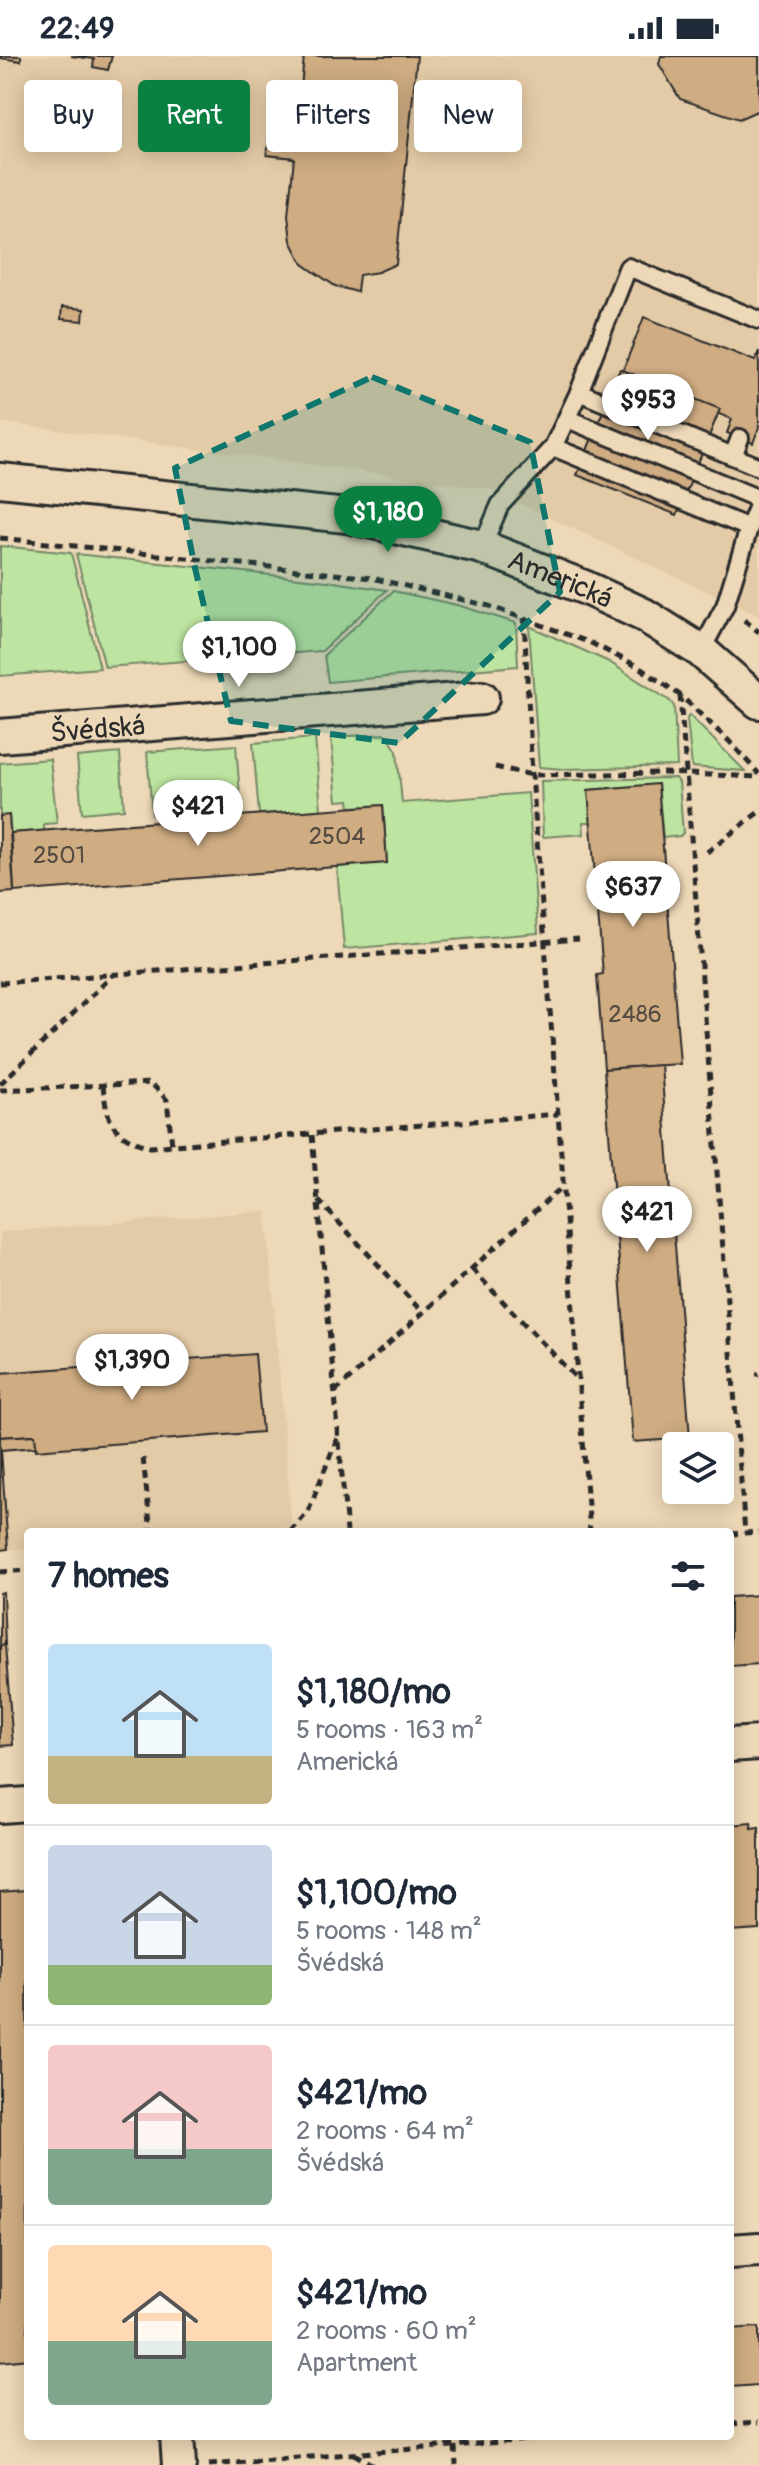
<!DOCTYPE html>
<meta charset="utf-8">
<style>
:root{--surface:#fff;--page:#f6f6f7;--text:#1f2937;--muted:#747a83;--line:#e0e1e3;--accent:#0b8043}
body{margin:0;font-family:Pangolin,sans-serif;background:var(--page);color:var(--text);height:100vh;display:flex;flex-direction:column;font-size:30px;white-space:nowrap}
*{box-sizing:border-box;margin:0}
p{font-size:26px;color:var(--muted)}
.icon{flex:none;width:44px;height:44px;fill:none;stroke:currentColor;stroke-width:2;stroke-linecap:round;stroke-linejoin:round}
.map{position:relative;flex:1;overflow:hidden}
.sheet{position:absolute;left:24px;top:1472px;width:710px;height:912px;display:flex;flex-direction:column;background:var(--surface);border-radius:8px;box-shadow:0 4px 20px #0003}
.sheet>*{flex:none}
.guide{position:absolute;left:24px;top:24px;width:712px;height:72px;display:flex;gap:16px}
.tools{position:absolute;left:662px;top:1376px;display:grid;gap:16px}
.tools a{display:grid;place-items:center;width:72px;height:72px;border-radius:8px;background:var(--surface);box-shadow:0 4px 20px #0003;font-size:40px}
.price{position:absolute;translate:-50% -68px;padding:0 18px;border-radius:28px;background:#fff;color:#222;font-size:26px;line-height:52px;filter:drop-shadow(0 2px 4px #0008)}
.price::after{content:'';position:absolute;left:50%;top:48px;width:24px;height:18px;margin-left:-12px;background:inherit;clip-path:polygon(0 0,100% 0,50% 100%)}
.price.current{background:var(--accent);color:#fff}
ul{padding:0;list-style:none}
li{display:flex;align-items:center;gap:24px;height:200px;padding:0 24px}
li+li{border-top:2px solid var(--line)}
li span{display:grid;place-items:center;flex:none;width:224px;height:160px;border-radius:8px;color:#555}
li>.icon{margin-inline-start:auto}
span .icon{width:96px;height:96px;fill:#fffc;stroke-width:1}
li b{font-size:34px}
h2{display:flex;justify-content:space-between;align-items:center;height:96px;padding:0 24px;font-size:34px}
.tag{padding:0 28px;border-radius:8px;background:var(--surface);box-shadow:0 4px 20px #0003;font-size:28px;line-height:72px}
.tag.current{background:var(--accent);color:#fff}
.status{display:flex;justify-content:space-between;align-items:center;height:56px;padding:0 40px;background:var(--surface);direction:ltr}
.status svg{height:22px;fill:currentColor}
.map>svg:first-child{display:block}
.built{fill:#e4cba7}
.green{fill:#bde4a0;stroke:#748866;stroke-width:2}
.building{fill:#cfac82;stroke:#2b2b2b;stroke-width:2}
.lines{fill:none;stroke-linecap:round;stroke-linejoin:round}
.lane-casing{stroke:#2b2b2b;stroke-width:22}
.street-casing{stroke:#2b2b2b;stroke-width:38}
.path{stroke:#2b2b2b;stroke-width:5;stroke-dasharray:8 6;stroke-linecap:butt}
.lane{stroke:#edd8b7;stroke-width:16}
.street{stroke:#edd8b7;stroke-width:32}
.marked{fill:#0f766e;fill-opacity:0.2;stroke:#0f766e;stroke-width:6;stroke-dasharray:16 10;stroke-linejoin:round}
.labels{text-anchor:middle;stroke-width:8;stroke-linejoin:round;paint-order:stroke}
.number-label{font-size:24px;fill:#544b41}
.street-label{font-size:28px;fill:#2b2b2b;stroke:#edd8b7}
</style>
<div class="status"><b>22:49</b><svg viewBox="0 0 49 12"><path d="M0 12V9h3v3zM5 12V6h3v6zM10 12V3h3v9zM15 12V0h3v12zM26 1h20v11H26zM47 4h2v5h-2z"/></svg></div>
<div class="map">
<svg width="759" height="2409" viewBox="0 0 759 2409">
<rect width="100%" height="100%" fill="#edd8b7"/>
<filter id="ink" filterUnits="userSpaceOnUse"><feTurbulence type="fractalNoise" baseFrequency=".0125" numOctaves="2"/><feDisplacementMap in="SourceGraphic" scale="16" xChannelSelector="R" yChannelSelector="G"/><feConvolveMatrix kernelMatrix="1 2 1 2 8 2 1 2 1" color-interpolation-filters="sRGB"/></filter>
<g filter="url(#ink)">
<!-- built -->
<g class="built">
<polygon points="0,0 759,0 759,560 489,433 0,366"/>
<polygon points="266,1155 292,1471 227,1476 28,1476 28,1492 0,1494 0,1176"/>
</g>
<!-- green -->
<g class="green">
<polygon points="0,490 71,497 100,612 0,620"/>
<polygon points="76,498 327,525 387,534 322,595 105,611"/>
<polygon points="393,535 457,549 516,567 518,610 328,626 324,599"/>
<polygon points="529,570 609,606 670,645 674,650 677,710 563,713 539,711"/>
<polygon points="689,659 745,715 692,711 687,663"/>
<polygon points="386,678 397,695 402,747 528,737 538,877 344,893 337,811 387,806 383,749 350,751 349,744 337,745 331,681"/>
<polygon points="315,682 321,754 259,758 253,687"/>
<polygon points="236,689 241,752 228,753 228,761 165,766 164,759 152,759 147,696"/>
<polygon points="120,697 124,753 82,757 77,701"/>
<polygon points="50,703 57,767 44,768 44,775 11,777 9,760 0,760 0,707"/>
<polygon points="675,722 679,726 683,777 680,780 663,782 658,728 589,734 591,766 583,766 584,778 543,781 541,725"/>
</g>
<!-- building -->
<g class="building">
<polygon points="0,0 21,0 21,5 0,2"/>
<polygon points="71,0 112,0 108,14 93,11 94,3"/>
<polygon points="304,0 417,0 396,208 378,216 359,219 357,236 335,230 303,208 291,185 288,159 294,102 267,99 273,40 300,43"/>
<polygon points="661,0 759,0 759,54 739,63 680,43 659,8"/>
<polygon points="62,251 84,253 83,265 61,263"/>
<polygon points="644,261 755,305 759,295 759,371 753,387 727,377 732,363 621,319"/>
<polygon points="620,313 720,353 677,459 577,419"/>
<polygon points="658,728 680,1008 604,1013 597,919 603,918 588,734"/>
<polygon points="383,749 387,807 14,836 11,777"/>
<polygon points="9,759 14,836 0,837 0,760"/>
<polygon points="661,1009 690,1382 633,1386 604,1013"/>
<polygon points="255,1298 262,1376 36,1394 35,1379 0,1381 0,1317"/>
<polygon points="35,1379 36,1391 1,1394 8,1493 0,1494 0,1381"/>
<polygon points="3,1536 5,1589 0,1590 0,1537"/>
<polygon points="759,1539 759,1608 730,1610 730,1541"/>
<polygon points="5,1589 13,1689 0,1690 0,1590"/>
<polygon points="751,1767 752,1773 759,1772 759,1873 730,1875 730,1769"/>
<polygon points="27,1834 28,2303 0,2306 0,1836"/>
<polygon points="759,2271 759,2329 730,2331 730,2273"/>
</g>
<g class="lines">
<defs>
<g id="lane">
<polyline points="579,336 628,211 759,264"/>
<polyline points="568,363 759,443"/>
<polyline points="553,391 749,472"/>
<polyline points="733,400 740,382"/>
<polyline points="482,491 500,449 553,391 579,336 759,411"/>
<polyline points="701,595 725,550 749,472 759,447"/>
</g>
<g id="street">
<path id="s1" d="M0 424 347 460 482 491 586 532 644 559 701 595 759 646"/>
<path id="s2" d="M0 680 482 642"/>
<polyline points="730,1689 759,1687"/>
<polyline points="0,1750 28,1748"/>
<polyline points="730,2195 759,2193"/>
<polyline points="177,2380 179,2409"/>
</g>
</defs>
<!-- lane casing -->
<use href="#lane" class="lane-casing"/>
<!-- street casing -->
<use href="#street" class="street-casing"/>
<!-- path -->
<g class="path">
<polyline points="0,482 372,522 489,550 591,587 637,610 680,639 729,685 759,718"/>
<polyline points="524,562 532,719 590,1476"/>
<polyline points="744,564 759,576"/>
<polyline points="680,639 745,1477"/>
<polyline points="495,711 532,719 664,717 759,721"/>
<polyline points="707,796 759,756"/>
<polyline points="0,927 579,883"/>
<polyline points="0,1028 113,919"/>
<path d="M103 1029C107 1067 112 1080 150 1091L558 1058"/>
<polyline points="0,1034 151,1027 167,1044 172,1089"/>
<polyline points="312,1079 347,1476"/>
<polyline points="318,1144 423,1257"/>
<polyline points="472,1213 577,1323"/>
<polyline points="756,1318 759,1318"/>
<polyline points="335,1336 562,1131"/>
<polyline points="143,1402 151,1476"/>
<polyline points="290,1476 308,1456 338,1380"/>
<polyline points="730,1478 759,1476"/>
<polyline points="0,1516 28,1514"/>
<polyline points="730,2368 759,2366"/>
<polyline points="455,2390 456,2409"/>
<polyline points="354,2398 373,2409"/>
<polyline points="209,2409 579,2380"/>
</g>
<!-- lane -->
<use href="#lane" class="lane"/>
<!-- street -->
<use href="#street" class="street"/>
</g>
</g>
<!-- marked area -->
<path class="marked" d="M372 321 530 386 560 536 399 687 231 665 195 512 175 412Z"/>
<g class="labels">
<!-- number labels -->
<g class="number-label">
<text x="337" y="788">2504</text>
<text x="59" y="807">2501</text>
<text x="635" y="966">2486</text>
</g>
<!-- street labels -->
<g class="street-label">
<text dy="10" stroke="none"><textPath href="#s1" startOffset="572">Americká</textPath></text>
<text dy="10" stroke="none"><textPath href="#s2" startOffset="98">Švédská</textPath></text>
</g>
</g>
</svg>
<div class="tools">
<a><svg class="icon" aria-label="layers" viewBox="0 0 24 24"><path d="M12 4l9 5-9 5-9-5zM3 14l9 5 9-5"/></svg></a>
</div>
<b class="price" style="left:648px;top:386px">$953</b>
<b class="price current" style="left:388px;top:498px">$1,180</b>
<b class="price" style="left:239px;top:633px">$1,100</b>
<b class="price" style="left:198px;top:792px">$421</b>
<b class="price" style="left:633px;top:873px">$637</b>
<b class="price" style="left:647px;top:1198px">$421</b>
<b class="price" style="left:132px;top:1346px">$1,390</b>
<div class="guide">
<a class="tag">Buy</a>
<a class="tag current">Rent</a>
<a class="tag">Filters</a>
<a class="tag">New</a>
</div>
<section class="sheet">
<h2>7 homes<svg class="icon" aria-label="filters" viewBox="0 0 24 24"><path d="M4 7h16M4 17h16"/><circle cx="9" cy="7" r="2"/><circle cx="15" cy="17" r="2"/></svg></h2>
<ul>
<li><span style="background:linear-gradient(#bfe0f5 70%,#c2b280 0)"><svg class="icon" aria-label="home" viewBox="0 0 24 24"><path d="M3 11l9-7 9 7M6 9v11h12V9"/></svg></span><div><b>$1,180/mo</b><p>5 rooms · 163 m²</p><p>Americká</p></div></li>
<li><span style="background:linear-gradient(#c9d6e8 75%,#8fb573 0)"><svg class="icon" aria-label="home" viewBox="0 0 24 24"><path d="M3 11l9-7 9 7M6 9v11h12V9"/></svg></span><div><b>$1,100/mo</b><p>5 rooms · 148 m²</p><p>Švédská</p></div></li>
<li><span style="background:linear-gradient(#f6c9c9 65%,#7fa58c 0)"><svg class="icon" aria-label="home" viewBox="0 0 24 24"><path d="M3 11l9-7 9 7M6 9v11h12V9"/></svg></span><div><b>$421/mo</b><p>2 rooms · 64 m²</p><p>Švédská</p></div></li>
<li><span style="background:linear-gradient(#ffd9b3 60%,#7fa58c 0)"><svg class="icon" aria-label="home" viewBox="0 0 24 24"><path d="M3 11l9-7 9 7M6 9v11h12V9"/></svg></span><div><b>$421/mo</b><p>2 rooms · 60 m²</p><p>Apartment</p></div></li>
</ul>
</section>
</div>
